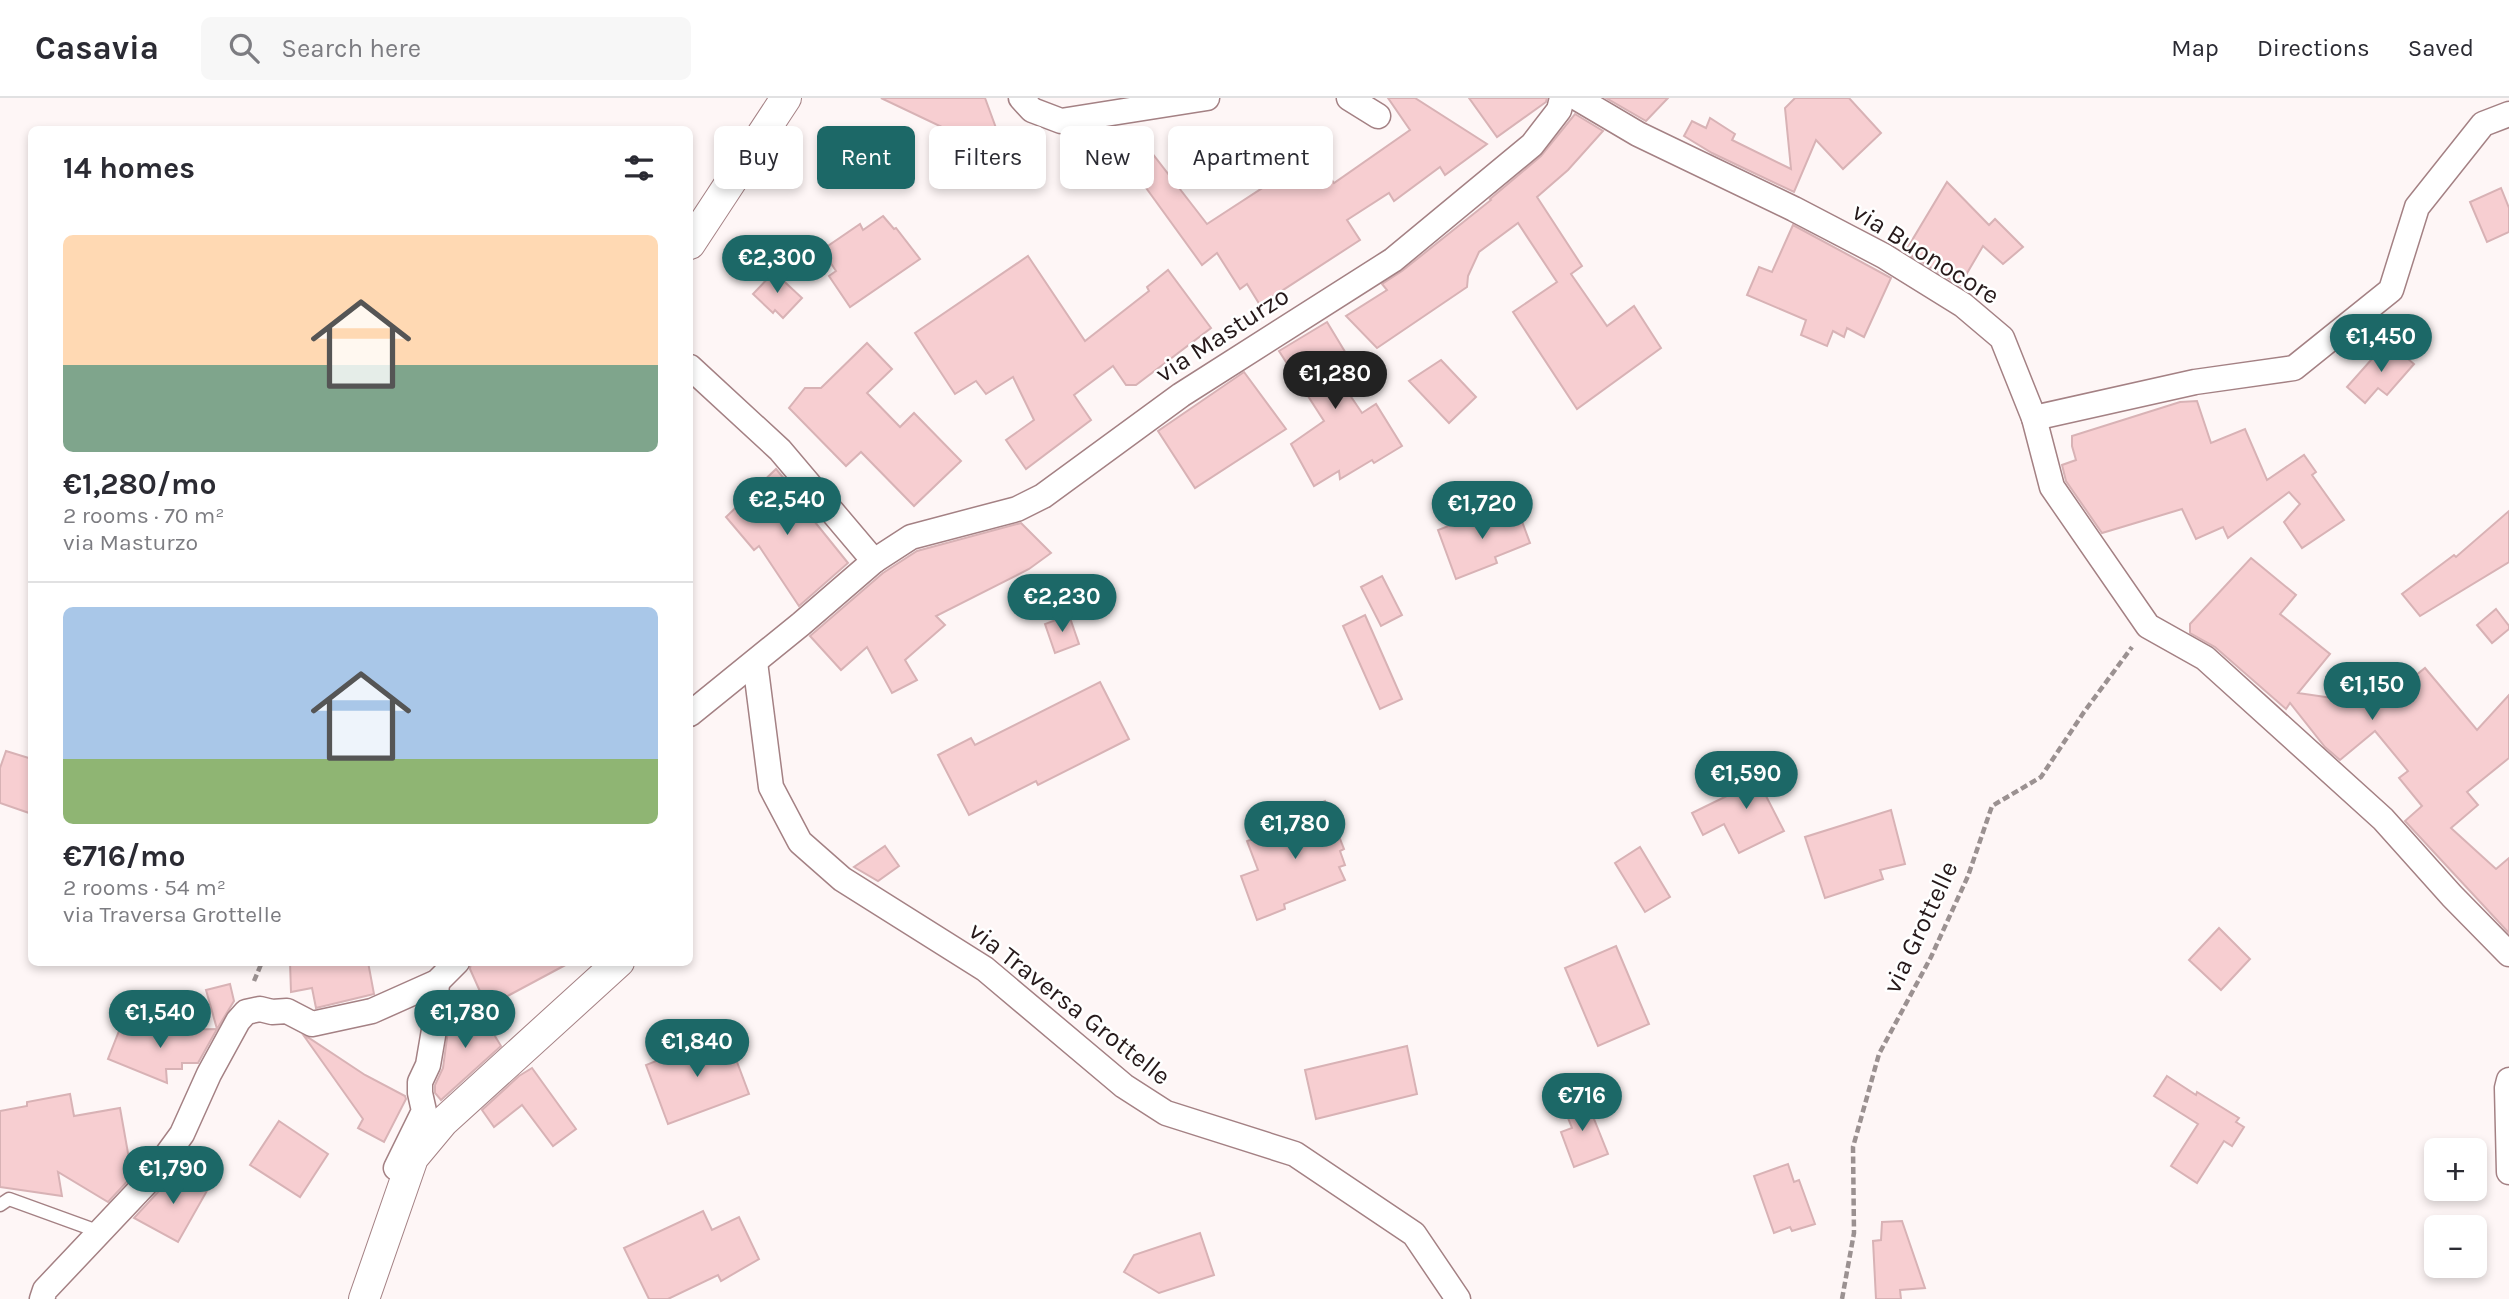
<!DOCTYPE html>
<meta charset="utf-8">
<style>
:root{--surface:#fff;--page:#f7f7f7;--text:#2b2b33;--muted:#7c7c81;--line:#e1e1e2;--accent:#1c6867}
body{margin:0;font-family:Karla,sans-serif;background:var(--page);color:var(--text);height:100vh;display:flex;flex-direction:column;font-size:26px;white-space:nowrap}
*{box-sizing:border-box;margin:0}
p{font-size:23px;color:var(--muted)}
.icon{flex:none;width:38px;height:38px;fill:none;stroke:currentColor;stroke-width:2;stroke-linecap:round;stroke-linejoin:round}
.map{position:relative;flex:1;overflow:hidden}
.details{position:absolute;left:28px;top:28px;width:665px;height:840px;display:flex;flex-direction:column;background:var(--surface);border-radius:10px;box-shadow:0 4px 10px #0003}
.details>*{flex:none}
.banner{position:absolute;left:714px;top:28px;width:665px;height:63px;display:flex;gap:14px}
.controls{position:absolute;left:2424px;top:1040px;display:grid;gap:14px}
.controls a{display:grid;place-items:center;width:63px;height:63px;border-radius:10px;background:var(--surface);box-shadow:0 4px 10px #0003;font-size:35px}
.price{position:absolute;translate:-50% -60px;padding:0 16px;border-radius:24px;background:var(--accent);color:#fff;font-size:23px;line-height:46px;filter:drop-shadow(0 2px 4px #0008)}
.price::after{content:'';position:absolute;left:50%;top:42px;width:21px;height:16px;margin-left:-10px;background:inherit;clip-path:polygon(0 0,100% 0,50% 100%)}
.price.selected{background:#222;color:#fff}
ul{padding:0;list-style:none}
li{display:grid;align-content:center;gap:14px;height:371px;padding:0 35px}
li+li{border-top:2px solid var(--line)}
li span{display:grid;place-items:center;height:217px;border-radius:10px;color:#555}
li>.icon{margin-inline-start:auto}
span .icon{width:126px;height:126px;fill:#fffc;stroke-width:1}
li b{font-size:30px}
h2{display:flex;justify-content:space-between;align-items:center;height:84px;padding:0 35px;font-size:30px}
.chip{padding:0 24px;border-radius:10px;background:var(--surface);box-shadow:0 4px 10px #0003;font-size:24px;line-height:63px}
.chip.selected{background:var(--accent);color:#fff}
header{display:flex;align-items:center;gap:42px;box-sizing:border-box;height:98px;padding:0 35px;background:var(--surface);border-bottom:2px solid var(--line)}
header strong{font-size:33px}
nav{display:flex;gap:38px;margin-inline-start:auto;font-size:24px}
.search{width:490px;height:63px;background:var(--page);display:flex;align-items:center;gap:18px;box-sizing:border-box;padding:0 24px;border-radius:10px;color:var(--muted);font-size:26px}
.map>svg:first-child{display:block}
.building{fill:#f7ced1;stroke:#d8b2b5;stroke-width:2}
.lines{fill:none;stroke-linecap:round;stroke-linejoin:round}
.service-casing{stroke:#a48184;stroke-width:15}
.minor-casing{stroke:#a48184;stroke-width:27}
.tertiary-casing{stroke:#a48184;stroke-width:32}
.path{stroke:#9b9191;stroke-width:4.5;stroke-dasharray:7 3.5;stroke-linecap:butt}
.service{stroke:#fff;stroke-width:12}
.minor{stroke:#fff;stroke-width:24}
.tertiary{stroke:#fff;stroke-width:30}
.labels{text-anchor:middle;stroke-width:5;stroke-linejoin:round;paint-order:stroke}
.street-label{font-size:26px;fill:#26191a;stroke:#fff}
</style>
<header>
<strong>Casavia</strong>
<div class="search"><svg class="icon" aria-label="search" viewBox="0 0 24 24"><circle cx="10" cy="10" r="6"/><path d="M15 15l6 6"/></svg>Search here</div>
<nav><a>Map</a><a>Directions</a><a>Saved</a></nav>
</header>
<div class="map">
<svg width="2509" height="1201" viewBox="0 0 2509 1201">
<rect width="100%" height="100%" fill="#fef6f6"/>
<!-- building -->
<g class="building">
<polygon points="881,0 985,0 1007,60"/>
<polygon points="1388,0 1415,0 1487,46 1445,77 1440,69 1394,103 1389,95 1347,122 1360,142 1260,207 1247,186 1240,191 1217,155 1202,167 1128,65 1148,50 1207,126 1307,61 1321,83 1329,78 1334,85 1410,32"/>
<polygon points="1469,0 1547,0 1546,4 1497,39"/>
<polygon points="1606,0 1668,0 1646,23"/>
<polygon points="1795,0 1849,0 1881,35 1843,71 1816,42 1794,94 1712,55 1684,38 1692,23 1706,30 1710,20 1735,36 1732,42 1791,71 1785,10"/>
<polygon points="1575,16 1603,33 1568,72 1537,99 1582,168 1571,176 1607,228 1634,208 1661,250 1577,311 1513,214 1557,184 1518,125 1479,154 1468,178 1467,189 1377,250 1346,218 1387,192 1382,186 1402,173 1491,102 1490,101 1541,58"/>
<polygon points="1947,84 1989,127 1995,121 2023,149 2003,166 1983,148 1960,187 1905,154"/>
<polygon points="2501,90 2509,110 2509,134 2487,144 2470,104"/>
<polygon points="883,118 894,131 896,130 920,161 850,209 829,178 836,173 822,152 860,126 863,132"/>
<polygon points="1793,127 1891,180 1864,239 1847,230 1844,239 1833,233 1827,248 1801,237 1806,222 1747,197 1759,169 1772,174"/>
<polygon points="1028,158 1085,243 1149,193 1147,189 1168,172 1211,230 1136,287 1126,287 1113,268 1074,297 1091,322 1026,371 1006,342 1034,322 1013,279 986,296 976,283 955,296 915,235"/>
<polygon points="774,174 802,200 783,220 775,212 773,215 753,196"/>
<polygon points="1327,224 1353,267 1337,278 1362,315 1376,306 1402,348 1374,365 1372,362 1340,381 1339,373 1314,388 1291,346 1324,323 1279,253"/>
<polygon points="867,245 892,271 867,295 900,329 914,315 961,363 914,408 861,354 846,368 789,310 805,290 821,290"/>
<polygon points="2393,248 2414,266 2387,297 2378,290 2365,305 2347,289 2379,253 2383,258"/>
<polygon points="1441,262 1476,299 1449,325 1409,283"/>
<polygon points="1244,274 1286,331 1195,390 1158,333"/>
<polygon points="2197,303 2211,345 2245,331 2267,382 2304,357 2316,374 2312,377 2344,422 2302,450 2284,424 2300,406 2289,394 2228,440 2223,429 2196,441 2182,411 2102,435 2066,383 2062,367 2076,362 2072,348 2072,338 2180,304"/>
<polygon points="776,371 809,410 806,413 848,465 799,508 759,448 754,452 726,419"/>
<polygon points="1517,410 1530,445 1495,459 1497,465 1456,481 1438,432 1479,416 1481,423"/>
<polygon points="2509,413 2509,464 2420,518 2402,496 2454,457 2456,459"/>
<polygon points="1021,425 1051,455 1029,471 936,518 945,527 905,562 917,582 892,595 867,549 841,572 810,538 883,475 917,453"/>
<polygon points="2251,460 2296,497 2280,516 2330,556 2298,595 2353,603 2371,584 2385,602 2425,570 2477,632 2509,597 2509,660 2467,694 2478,707 2451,730 2496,771 2509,760 2509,835 2405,723 2422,708 2399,680 2408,673 2375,633 2340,662 2325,649 2290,605 2286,611 2215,549 2190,535 2190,526"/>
<polygon points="1382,478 1402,517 1381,528 1361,489"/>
<polygon points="2496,511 2509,528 2509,531 2492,545 2477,527"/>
<polygon points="1069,517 1079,546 1055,555 1045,526"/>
<polygon points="1365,517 1402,601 1380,611 1343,528"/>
<polygon points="1100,584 1129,641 1038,687 1036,683 969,717 938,657 971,640 975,647"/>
<polygon points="6,653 32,661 32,716 0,705 0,670"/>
<polygon points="1776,667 1786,688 1766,698 1784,733 1739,755 1724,726 1703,737 1692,715 1735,694 1731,688"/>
<polygon points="1325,703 1344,751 1340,753 1345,767 1339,769 1345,782 1284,806 1285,811 1257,822 1241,778 1258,772 1247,743 1293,727 1289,718"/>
<polygon points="1891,712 1905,766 1880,772 1883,781 1825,800 1805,739"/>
<polygon points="885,748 899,768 878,783 854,769"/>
<polygon points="1640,749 1670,799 1645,814 1615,765"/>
<polygon points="2219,830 2250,861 2221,892 2189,862"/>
<polygon points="1616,848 1649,926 1598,948 1565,870"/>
<polygon points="290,864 368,864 374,896 316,910 312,890 291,894"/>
<polygon points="471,864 571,864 487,909 470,871"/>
<polygon points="230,886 234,903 217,931 206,892"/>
<polygon points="478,910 501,948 441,1002 435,995 435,987 443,970 449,925"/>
<polygon points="217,931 198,965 182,965 182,971 166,971 167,985 108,961 119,933"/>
<polygon points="304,938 309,940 365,977 405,998 406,1001 384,1044 358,1030 363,1021"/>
<polygon points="728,940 749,996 668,1026 646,967 709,942"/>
<polygon points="1407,948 1417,996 1316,1021 1305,972"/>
<polygon points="532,970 576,1031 553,1048 522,1007 494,1029 482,1012 519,978"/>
<polygon points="2167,978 2196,997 2197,994 2239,1020 2236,1024 2244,1029 2232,1048 2224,1043 2197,1085 2171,1068 2198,1026 2154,998"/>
<polygon points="70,996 74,1018 120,1010 131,1072 136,1074 108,1104 58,1074 62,1098 0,1089 0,1013 27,1008 27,1004"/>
<polygon points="1584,996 1608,1056 1574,1069 1561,1034 1572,1030 1562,1005"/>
<polygon points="279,1023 328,1056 300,1099 250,1067"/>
<polygon points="1788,1066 1794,1084 1799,1082 1815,1126 1792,1133 1790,1129 1774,1135 1754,1078"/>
<polygon points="174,1072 208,1091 178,1144 134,1120 158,1094"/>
<polygon points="703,1113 712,1132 739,1119 759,1161 721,1183 718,1177 668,1201 649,1201 624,1150"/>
<polygon points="1902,1123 1925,1190 1900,1192 1901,1201 1876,1201 1873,1143 1881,1142 1882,1124"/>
<polygon points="1200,1135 1214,1177 1159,1195 1124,1174 1134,1157"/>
</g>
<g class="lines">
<defs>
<polyline id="service" points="0,1107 9,1101 100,1134"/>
<g id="minor">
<polyline points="1021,0 1032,12 1061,23 1207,0"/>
<polyline points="1349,0 1378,18"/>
<polyline points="1577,0 1638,36 1794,111 1884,158 1963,207 2002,240 2034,320 2052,389 2148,528 2205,560 2383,721 2452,798 2509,856"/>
<polyline points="690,269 780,352 874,463"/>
<polyline points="2034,320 2195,284 2294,270 2391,192 2417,109 2483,26 2509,16"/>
<polyline points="755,564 771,689 800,744 842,781 985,871 1124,988 1166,1015 1295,1056 1414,1136 1458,1201"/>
<polyline points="690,616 801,526 874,463 911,439 1017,411 1043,398 1181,297 1393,162 1532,47 1559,12 1562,0"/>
<polyline points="2509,982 2507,990 2509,1074"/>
<polyline points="396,1070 424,1013 420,995 420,984 428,967 434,932 437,884"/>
<polyline points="42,1201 45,1192 147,1084 182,1036 209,976 238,923 246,914 260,911 272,914 287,913 312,926 372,913 437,884 457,864"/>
</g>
<g id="tertiary">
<polyline points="690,146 786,0"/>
<polyline points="364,1201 413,1060 443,1024 619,864"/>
</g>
</defs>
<!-- service casing -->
<use href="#service" class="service-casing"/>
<!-- minor casing -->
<use href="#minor" class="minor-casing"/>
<!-- tertiary casing -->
<use href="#tertiary" class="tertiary-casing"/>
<!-- path -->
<g class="path">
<polyline points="254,883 262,864"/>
<polyline points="1842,1201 1854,1135 1853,1049 1879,956 1931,859 1968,778 1992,708 2041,679 2084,614 2132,549"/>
</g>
<!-- service -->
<use href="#service" class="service"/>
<!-- minor -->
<use href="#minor" class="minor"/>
<!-- tertiary -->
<use href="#tertiary" class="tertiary"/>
</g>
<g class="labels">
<!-- street labels -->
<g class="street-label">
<text transform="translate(1926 155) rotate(32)" y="9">via Buonocore</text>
<text transform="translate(1222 236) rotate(-33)" y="9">via Masturzo</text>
<text transform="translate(1920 829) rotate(-65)" y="9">via Grottelle</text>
<text transform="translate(1070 905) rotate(38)" y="9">via Traversa Grottelle</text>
</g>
</g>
</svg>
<div class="controls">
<a>+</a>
<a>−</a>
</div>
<b class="price" style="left:777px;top:197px">€2,300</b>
<b class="price" style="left:2381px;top:276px">€1,450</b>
<b class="price selected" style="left:1335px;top:313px">€1,280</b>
<b class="price" style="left:787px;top:439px">€2,540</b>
<b class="price" style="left:1482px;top:443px">€1,720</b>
<b class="price" style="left:1062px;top:536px">€2,230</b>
<b class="price" style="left:2372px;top:624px">€1,150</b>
<b class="price" style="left:1746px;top:713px">€1,590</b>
<b class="price" style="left:1295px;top:763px">€1,780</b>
<b class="price" style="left:160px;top:952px">€1,540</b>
<b class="price" style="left:465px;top:952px">€1,780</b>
<b class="price" style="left:697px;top:981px">€1,840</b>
<b class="price" style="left:1582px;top:1035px">€716</b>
<b class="price" style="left:173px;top:1108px">€1,790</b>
<div class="banner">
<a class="chip">Buy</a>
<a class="chip selected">Rent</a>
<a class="chip">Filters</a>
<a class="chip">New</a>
<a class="chip">Apartment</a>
</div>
<section class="details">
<h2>14 homes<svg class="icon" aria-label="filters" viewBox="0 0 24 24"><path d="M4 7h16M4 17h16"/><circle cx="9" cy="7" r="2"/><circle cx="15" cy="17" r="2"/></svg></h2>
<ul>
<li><span style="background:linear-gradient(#ffd9b3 60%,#7fa58c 0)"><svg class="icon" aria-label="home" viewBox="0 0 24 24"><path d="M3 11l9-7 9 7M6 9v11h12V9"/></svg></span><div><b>€1,280/mo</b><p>2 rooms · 70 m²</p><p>via Masturzo</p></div></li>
<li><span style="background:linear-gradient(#a9c7e8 70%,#8fb573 0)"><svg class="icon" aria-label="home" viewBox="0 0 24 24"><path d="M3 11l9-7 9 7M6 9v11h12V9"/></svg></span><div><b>€716/mo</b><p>2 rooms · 54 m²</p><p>via Traversa Grottelle</p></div></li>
</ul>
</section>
</div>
